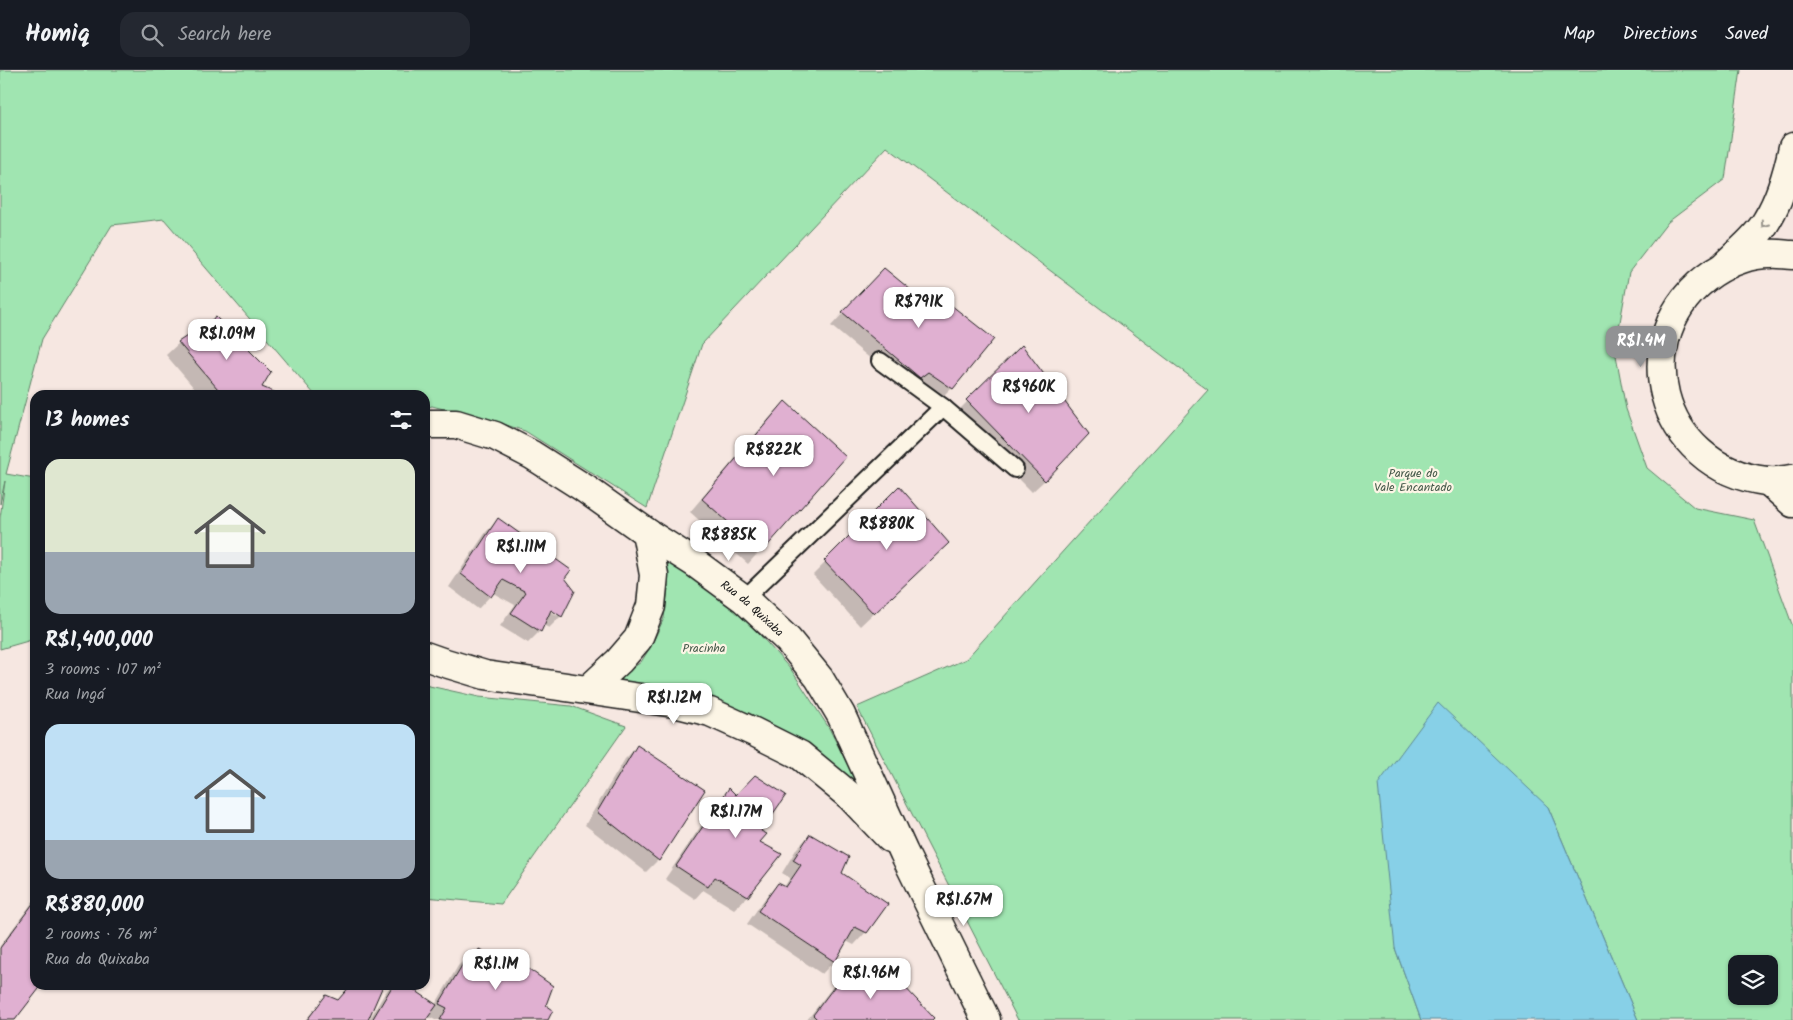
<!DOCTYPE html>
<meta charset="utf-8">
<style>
:root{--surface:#171b24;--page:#242831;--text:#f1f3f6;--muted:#9ea1a6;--line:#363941;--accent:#919294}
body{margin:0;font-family:Kalam,sans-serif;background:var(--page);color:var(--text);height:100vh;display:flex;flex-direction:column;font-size:19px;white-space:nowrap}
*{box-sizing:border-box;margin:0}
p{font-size:16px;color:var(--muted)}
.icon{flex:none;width:28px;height:28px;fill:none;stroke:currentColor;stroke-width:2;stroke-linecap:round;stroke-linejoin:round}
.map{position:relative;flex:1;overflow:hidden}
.details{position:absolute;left:30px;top:320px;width:400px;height:600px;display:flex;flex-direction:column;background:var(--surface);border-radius:15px;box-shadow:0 1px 4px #0004}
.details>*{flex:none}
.buttons{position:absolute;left:1728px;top:885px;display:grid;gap:10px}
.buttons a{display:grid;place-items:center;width:50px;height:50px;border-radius:10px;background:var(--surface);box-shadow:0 1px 4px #0004;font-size:25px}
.price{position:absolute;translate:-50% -42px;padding:0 11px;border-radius:10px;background:#fff;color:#222;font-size:16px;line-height:32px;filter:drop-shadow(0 1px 2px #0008)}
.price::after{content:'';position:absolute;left:50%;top:30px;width:15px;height:11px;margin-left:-8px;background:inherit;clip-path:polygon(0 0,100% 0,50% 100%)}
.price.selected{background:var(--accent);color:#fff}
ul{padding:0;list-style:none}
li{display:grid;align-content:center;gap:10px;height:265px;padding:0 15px}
li span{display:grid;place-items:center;height:155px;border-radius:15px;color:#555}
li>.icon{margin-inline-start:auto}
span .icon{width:90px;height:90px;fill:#fffc;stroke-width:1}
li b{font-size:21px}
h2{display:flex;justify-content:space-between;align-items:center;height:60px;padding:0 15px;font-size:21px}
header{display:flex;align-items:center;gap:30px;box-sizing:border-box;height:70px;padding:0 25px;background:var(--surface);border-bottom:1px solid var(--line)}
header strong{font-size:24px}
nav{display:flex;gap:28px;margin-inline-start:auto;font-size:18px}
.search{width:350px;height:45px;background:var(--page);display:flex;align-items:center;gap:12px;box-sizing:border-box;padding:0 18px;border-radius:15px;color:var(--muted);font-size:19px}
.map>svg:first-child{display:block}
.green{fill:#a0e5b1;stroke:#5e8066;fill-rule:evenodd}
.water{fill:#87d0e7;stroke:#5c8896}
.shadow{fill:#0003;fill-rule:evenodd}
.building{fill:#e0b0d1;stroke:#1c1c1c}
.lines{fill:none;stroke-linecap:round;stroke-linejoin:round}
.lane-casing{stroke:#1c1c1c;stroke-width:20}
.street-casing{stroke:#1c1c1c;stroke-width:31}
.secondary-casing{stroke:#1c1c1c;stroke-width:31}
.lane{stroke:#fcf5e5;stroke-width:16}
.street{stroke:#fcf5e5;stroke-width:28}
.secondary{stroke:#fcf5e5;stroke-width:28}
.oneway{stroke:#97938b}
.labels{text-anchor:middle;stroke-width:4.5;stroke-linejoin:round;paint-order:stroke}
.park-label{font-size:12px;fill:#445849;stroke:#fcf5e5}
.street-label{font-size:12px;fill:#1c1c1c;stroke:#fcf5e5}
</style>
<header>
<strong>Homiq</strong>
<div class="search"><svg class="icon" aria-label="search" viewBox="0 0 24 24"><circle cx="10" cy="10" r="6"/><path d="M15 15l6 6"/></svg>Search here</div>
<nav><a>Map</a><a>Directions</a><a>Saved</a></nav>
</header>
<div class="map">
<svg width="1793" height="950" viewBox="0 0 1793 950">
<rect width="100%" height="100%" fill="#f6e7e1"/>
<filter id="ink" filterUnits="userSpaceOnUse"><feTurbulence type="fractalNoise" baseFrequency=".02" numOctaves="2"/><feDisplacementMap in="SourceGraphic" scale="10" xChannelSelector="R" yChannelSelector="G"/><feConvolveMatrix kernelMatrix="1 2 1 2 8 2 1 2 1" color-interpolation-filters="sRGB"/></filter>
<g filter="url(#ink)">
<!-- green -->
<g class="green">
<path d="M0 0H1741L1725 109 1668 152 1629 202 1615 280 1626 339 1647 398 1695 438 1754 450 1793 557V950H1638L1548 737 1395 878 1421 950H1018L857 637 966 589 1208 320 887 77 702 274 647 438 525 361 503 354 432 336 425 338V325H315L164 149 112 155 42 269 6 404 35 409V569L0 579V448L5 411 0 434ZM1736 894H1769V926H1736Z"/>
<polygon points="666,487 745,548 792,601 829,658 861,721 825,688 790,664 749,643 692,626 617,609 641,592 651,576 664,548 668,518"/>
<polygon points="425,615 479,627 571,636 626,656 501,834 425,827"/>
</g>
<!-- water -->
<polygon class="water" points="1438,633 1548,737 1638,950 1421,950 1395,878 1378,714"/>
<!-- shadow -->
<g class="shadow">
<polygon points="872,212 952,318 940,330 907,319 831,256"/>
<polygon points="216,249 260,317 279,325 200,325 166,285 179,273"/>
<polygon points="1022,277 1045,410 1032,422 955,344"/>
<polygon points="785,332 844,387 748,494 690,442 772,345"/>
<polygon points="899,418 935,485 860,556 813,505"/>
<path d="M498 450 561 546 549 558 543 555 540 561 528 573 500 556 515 535 493 523 478 539 449 517 486 462ZM547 536 558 543V546L545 538Z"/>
<polygon points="638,676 658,790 646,802 585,755 625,689"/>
<polygon points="729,720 759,762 758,772 780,785 747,827 734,839 703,820 695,829 665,809 717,732"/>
<polygon points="810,765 840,804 866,862 854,875 846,871 834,891 822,904 747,854 766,827 778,814 784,817 790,808 782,803 797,778"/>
<polygon points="35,829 35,915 40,915 13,950 0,950 0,876"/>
<polygon points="479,880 500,891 506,885 545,936 546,950 435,950 427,946 425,950 305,950 327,926 337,931 351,915 375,915 367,949 369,950 385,923 392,915 404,915 435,935 458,896 471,883 474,885"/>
<polygon points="850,898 864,917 930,950 807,950 838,910"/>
</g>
<!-- building -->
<g class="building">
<polygon points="884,198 928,234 937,224 994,269 953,319 928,302 920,308 842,242"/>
<polygon points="216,247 271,302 262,317 281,325 223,325 178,272"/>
<polygon points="1022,275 1089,364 1045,411 966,330"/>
<polygon points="785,331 846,387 762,482 702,429"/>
<polygon points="899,416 949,473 874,544 824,491"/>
<polygon points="498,448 571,500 565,508 575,521 562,547 551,540 541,562 511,543 526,522 503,510 491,527 461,504"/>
<polygon points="637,675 705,720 659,791 597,742"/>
<polygon points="755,705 786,725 761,761 767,764 760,772 782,784 748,827 715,807 708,817 676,796 729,718 736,725"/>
<polygon points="810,764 849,787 842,803 888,834 867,863 855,857 835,892 758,841 778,813 786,817 801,795 793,790"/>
<polygon points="35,831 35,915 42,915 15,950 0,950 0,878"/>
<polygon points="479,879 503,891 506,883 553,916 546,935 553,940 548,950 440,950 447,938 439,934 470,882 477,885"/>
<polygon points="884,895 934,948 932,950 818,950 813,945 850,896 865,916"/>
<polygon points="351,915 378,915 382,918 368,950 307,950 326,925 338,930"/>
<polygon points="393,915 407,915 437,935 426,950 372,950"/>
</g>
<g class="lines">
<defs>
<g id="lane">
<polyline points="880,291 943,337 1015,399"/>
<polyline points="744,529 943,337"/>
</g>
<g id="street">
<path d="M1725 195C1739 181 1757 168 1767 150 1780 129 1788 101 1793 77"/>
<path id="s1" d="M425 354H456L495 366 532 385 584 418 646 462 695 493 744 529 788 570 819 608 841 645 904 783 986 950"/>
<polyline points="425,586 442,592 485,605 674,633 710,642 754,662 800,685 851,727 890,768"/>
<polyline points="589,619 619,591 638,569 651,536 654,505 646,462"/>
</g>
<g id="secondary">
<path d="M1793 185C1786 185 1778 183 1770 184 1750 184 1730 192 1713 203 1623 264 1658 398 1766 411 1775 412 1784 410 1793 409"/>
<polyline points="1768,411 1793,433"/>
</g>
</defs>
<!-- lane casing -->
<use href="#lane" class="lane-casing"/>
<!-- street casing -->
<use href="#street" class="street-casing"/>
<!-- secondary casing -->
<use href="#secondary" class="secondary-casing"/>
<!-- lane -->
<use href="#lane" class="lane"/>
<!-- street -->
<use href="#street" class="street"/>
<!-- secondary -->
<use href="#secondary" class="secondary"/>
</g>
<!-- one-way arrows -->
<defs><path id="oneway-chevron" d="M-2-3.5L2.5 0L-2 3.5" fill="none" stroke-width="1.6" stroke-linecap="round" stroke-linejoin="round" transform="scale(1.25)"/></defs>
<use class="oneway" href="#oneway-chevron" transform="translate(1764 154) rotate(125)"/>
</g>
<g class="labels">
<!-- park labels -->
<g class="park-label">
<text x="1413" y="407">Parque do<tspan x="1413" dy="14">Vale Encantado</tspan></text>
<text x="704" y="582">Pracinha</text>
</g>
<!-- street labels -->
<g class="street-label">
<text dy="4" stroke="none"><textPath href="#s1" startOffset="382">Rua da Quixaba</textPath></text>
</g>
</g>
</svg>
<div class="buttons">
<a><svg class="icon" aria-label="layers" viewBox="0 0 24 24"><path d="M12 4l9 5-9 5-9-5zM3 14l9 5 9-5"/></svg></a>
</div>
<b class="price" style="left:919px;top:259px">R$791K</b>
<b class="price" style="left:227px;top:291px">R$1.09M</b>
<b class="price selected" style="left:1641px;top:298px">R$1.4M</b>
<b class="price" style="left:1029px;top:344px">R$960K</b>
<b class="price" style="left:774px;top:407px">R$822K</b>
<b class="price" style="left:887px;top:481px">R$880K</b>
<b class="price" style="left:729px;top:492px">R$885K</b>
<b class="price" style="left:521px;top:504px">R$1.11M</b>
<b class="price" style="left:674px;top:655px">R$1.12M</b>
<b class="price" style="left:736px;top:769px">R$1.17M</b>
<b class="price" style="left:964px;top:857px">R$1.67M</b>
<b class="price" style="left:496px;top:921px">R$1.1M</b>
<b class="price" style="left:871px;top:930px">R$1.96M</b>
<section class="details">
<h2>13 homes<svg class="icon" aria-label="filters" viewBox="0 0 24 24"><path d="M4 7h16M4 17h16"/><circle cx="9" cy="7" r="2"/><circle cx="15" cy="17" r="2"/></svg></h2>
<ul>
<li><span style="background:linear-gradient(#dfe7d0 60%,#9aa5b1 0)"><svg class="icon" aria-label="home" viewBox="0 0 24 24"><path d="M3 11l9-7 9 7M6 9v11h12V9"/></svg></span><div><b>R$1,400,000</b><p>3 rooms · 107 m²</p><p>Rua Ingá</p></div></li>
<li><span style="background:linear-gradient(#bfe0f5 75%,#9aa5b1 0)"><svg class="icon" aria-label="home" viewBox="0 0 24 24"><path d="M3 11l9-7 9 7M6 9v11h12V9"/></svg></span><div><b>R$880,000</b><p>2 rooms · 76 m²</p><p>Rua da Quixaba</p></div></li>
</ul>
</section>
</div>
